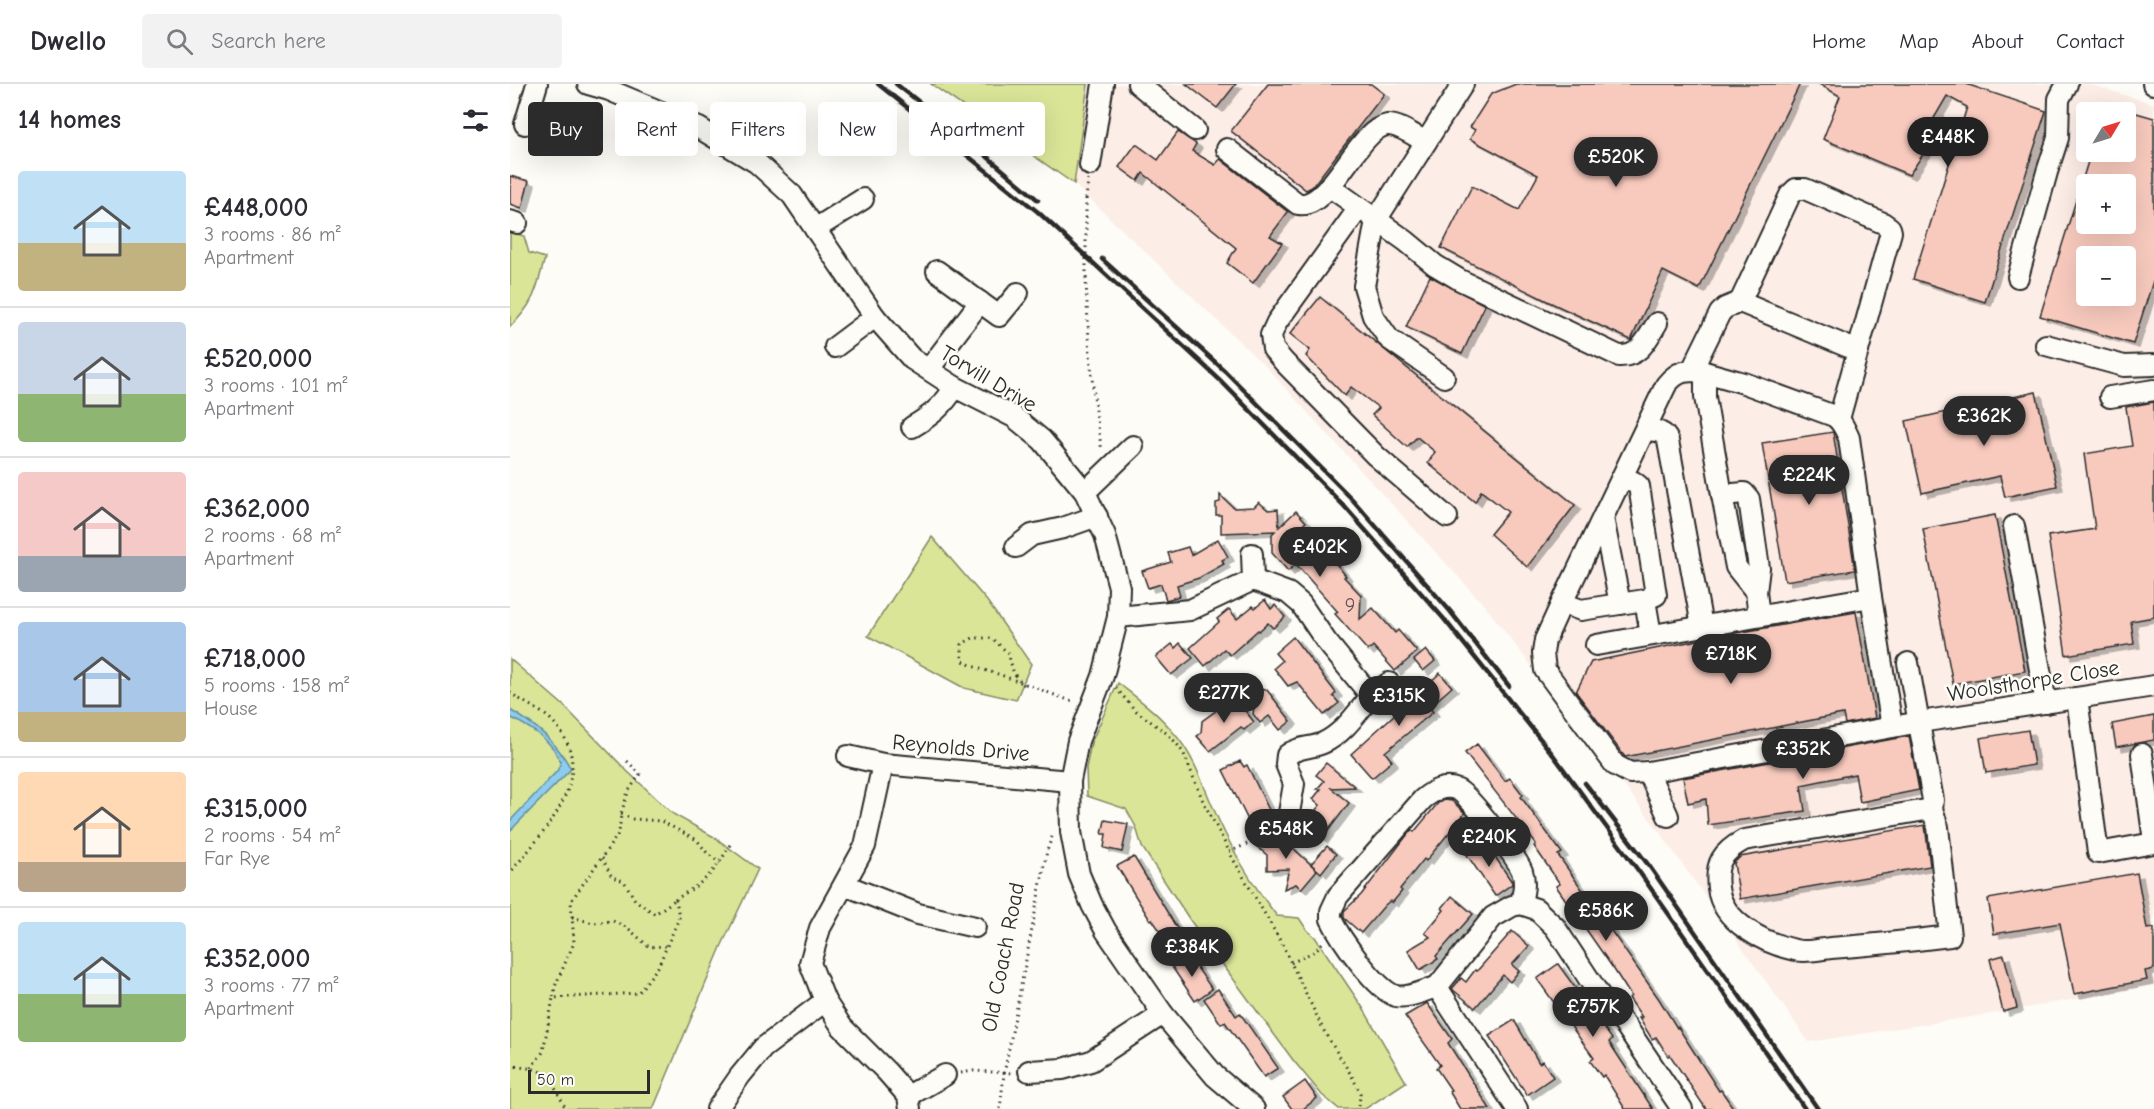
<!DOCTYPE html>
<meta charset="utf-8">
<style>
:root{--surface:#fff;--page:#f2f2f3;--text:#2b2b33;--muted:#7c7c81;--line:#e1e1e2;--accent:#2b2b2b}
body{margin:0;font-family:"Comic Neue",sans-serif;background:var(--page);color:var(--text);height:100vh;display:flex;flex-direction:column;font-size:22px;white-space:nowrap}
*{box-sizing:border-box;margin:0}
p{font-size:20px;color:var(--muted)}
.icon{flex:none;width:33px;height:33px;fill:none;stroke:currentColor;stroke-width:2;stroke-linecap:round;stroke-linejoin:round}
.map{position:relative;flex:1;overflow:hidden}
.side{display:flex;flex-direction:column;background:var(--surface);width:510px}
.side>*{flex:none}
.hud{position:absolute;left:18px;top:18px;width:570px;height:54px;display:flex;gap:12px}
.needle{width:39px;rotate:52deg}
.fabs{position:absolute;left:1566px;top:18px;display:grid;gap:12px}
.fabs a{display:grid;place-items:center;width:60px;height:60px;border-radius:6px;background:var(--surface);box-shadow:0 6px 24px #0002;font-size:30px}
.scale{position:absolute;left:18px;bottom:15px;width:122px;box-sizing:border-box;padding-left:6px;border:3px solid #2b2b2b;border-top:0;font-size:16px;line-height:21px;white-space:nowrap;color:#2b2b2b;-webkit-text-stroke:4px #fdfcf7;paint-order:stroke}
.price{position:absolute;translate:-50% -51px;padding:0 14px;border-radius:21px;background:var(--accent);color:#fff;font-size:20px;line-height:39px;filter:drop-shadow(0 2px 3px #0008)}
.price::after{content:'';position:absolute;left:50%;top:36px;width:18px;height:14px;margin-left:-9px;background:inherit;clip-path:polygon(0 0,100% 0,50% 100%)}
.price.selected{background:#222;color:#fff}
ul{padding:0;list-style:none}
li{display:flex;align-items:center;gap:18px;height:150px;padding:0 18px}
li+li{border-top:2px solid var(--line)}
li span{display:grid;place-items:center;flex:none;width:168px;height:120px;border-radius:6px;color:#555}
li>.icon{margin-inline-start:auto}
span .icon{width:72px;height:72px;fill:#fffc;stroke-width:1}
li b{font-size:26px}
h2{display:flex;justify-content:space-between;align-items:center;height:72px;padding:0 18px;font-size:26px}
.pill{padding:0 21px;border-radius:6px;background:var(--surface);box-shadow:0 6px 24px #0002;font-size:21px;line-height:54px}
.pill.selected{background:var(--accent);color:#fff}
header{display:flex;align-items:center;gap:36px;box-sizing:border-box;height:84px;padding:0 30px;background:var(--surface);border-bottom:2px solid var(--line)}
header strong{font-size:28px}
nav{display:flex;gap:33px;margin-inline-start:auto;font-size:21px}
.search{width:420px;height:54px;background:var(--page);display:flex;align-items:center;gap:15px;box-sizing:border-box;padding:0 21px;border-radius:6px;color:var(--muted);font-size:22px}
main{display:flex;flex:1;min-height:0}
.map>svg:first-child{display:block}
.built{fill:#fcede6;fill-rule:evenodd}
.green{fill:#dae598;stroke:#828862;stroke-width:1.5}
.water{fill:#8ccced;stroke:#658c9f;stroke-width:1.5}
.building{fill:#f8cabe;stroke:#2b2b2b;stroke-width:1.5;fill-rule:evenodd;filter:url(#shadow)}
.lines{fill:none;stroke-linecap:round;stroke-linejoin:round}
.minor-casing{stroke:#2b2b2b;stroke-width:24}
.path{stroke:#2b2b2b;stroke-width:3;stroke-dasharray:1.5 4.5;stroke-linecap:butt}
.minor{stroke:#fdfcf7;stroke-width:20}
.rail{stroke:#2b2b2b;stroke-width:4.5}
.path-bridge{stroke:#2b2b2b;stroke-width:3;stroke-dasharray:1.5 4.5;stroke-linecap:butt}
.labels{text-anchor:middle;stroke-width:5;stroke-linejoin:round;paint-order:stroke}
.number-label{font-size:20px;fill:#5e5350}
.street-label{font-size:22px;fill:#2b2b2b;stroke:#fdfcf7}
</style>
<header>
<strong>Dwello</strong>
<div class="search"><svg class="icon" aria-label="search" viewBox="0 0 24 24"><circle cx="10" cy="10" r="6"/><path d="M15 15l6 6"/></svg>Search here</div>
<nav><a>Home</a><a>Map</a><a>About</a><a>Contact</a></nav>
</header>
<main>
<section class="side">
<h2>14 homes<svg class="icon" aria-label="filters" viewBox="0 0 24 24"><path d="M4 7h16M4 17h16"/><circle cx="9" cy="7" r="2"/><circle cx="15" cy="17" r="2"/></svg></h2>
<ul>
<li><span style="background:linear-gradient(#bfe0f5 60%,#c2b280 0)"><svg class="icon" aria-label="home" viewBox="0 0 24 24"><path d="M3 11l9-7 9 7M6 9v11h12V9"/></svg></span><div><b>£448,000</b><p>3 rooms · 86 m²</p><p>Apartment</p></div></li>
<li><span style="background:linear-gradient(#c9d6e8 60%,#8fb573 0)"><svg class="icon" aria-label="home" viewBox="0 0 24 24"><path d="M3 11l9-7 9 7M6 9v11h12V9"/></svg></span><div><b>£520,000</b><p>3 rooms · 101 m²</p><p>Apartment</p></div></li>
<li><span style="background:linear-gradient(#f6c9c9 70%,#9aa5b1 0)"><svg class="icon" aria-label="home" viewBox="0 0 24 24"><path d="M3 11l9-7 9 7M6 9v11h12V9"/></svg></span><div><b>£362,000</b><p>2 rooms · 68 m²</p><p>Apartment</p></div></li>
<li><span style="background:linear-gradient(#a9c7e8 75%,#c2b280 0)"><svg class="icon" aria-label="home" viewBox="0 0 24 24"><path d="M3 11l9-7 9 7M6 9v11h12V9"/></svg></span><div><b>£718,000</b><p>5 rooms · 158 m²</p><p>House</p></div></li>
<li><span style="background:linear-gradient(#ffd9b3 75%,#b9a48a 0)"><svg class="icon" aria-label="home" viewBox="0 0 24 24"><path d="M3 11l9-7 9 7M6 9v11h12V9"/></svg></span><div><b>£315,000</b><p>2 rooms · 54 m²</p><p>Far Rye</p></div></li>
<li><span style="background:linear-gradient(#bfe0f5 60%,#8fb573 0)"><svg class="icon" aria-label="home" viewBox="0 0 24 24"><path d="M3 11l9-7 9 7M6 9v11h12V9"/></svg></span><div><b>£352,000</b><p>3 rooms · 77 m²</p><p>Apartment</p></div></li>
</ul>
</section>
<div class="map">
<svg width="1644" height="1025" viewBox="0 0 1644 1025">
<defs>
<filter id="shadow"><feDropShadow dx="6" dy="4" stdDeviation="0" flood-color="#0004"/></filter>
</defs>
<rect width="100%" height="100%" fill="#fdfcf7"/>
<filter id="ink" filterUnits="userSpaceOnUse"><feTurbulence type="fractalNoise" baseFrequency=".0167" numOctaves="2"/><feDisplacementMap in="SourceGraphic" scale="12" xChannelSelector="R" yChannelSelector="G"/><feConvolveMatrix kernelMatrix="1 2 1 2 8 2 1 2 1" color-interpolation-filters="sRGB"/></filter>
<g filter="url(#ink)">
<!-- built -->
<path class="built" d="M578 0H1578L1644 20V901L1493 928 1299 958 1146 743 976 523 756 283 564 100ZM1576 28H1616V68H1576ZM1576 100H1616V140H1576ZM1576 172H1616V212H1576Z"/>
<!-- green -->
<g class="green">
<polygon points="421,0 578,0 564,100"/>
<path d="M0 148 14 152 19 169 35 174C26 206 25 219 0 243Z"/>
<polygon points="422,453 477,517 521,580 506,616 454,604 358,552"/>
<polygon points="0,575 53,621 117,687 163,730 204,753 248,785 211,863 143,1025 0,1025"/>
<path d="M608 599C627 614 648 629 663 648 682 669 691 695 702 721 719 761 740 798 767 832L789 834 797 846 805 853 853 924 896 998 855 1025H829L812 1011 783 976 680 836 632 763 626 743 616 725 577 712 576 684 581 659Z"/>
</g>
<!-- water -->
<path class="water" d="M0 626C26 641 46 657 61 685L0 747V737L47 687 51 679C44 657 19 643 0 633Z"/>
<!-- building -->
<g class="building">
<polygon points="676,0 726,0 707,24"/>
<polygon points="758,0 861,0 874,10 802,103 796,106 721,47"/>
<polygon points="1006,0 1290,0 1189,205 1153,187 1121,256 1039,218 931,164 962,102 1009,126 1028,91 960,55 965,46 960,43 981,10"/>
<polygon points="1309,0 1456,0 1536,27 1475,218 1403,195 1457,23 1437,12 1420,41 1416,66 1399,91 1313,55 1330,12"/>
<path d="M1616 26 1644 34V194L1623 260 1530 232 1581 68H1616ZM1576 100H1616V140H1576ZM1576 172H1616V212H1576Z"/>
<polygon points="668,48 686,60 682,67 705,81 710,75 778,128 760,152 772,159 743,199 717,179 726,164 633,89 628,97 609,83 626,60 648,76"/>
<polygon points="0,92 19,97 12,124 0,120"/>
<polygon points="920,192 975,221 952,270 896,243"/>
<polygon points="810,213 1065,421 1017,483 980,450 998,428 971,407 965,418 918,379 925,368 907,353 897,363 862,331 869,324 841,303 835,312 796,272 800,266 780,250"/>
<polygon points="1526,308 1547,402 1495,413 1490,392 1412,409 1396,337"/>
<polygon points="1644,318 1644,533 1621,537 1624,560 1556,571 1538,452 1585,445 1574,370 1622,362 1616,323"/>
<polygon points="1323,348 1345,486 1275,497 1252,359"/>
<polygon points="710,411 724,424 744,423 749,418 758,426 768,425 769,443 786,427 796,438 779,453 798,474 810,463 828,482 836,492 834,493 851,511 850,535 863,524 885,549 888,546 907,568 885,587 863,562 858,567 825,530 828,528 786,480 778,487 762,469 762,450 765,447 711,449 711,431 706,431 706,419 710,418"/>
<polygon points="1485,431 1515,587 1443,600 1413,445"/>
<polygon points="708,455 718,473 712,476 714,480 689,494 667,501 670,512 656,516 651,500 638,504 632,487 661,478 658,469 678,463 681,471"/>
<polygon points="755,516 761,525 765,521 775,533 763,544 758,539 749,547 748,546 720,571 714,565 695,582 680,564 709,538 707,535 719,525 727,535 743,522 745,524"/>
<polygon points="1346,528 1365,634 1335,640 1333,630 1115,673 1066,608 1081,578 1198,554"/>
<polygon points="783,553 826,609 823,612 829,619 814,631 787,598 778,602 764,584 772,577 765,569"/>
<polygon points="670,559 683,574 661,591 646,573 662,560 665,564"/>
<polygon points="916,566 925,577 913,587 904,576"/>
<polygon points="930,589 942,603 919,623 923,628 875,668 882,677 862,694 841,670"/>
<polygon points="746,605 757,606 781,637 770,646 759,632 750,639 743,630"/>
<polygon points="722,615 727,621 729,619 744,638 734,646 731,643 700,667 687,652 691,649 692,637"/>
<polygon points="1644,632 1644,656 1606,663 1602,640"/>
<polygon points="1518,646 1524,681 1476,689 1470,654"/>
<polygon points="1399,652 1409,706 1350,718 1345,690 1291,701 1295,727 1198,741 1196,715 1178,719 1173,694"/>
<polygon points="967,660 995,697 1000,694 1013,711 1011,713 1052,769 1048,771 1149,915 1167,944 1168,943 1209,1007 1211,1006 1224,1025 1196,1025 1160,971 1158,972 1146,953 1142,955 1129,934 1132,933 1119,914 1121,912 1105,887 1046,802 1050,800 1024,762 1026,760 955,669"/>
<polygon points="730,677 734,683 737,681 761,730 740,740 713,686"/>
<polygon points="816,679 845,703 821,704 839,719 812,755 796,742 802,736 799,734 810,721 803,715 811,705 807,705 814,697 806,691"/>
<polygon points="935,716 942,717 955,729 916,777 914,775 890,805 892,807 882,819 880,817 875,821 851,849 834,834 834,827 851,811 901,746 904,748 928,719"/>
<polygon points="595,736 618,740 612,768 594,764 596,750 592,750"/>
<polygon points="1415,741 1420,782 1230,815 1224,779 1230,773"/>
<polygon points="762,745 807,786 791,805 786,800 774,805 779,785 757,786 757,771 746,762"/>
<polygon points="973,755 1002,798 1002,800 985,812 955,768"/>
<polygon points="817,762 826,770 811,789 801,780"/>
<polygon points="624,773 665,841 683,866 669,875 642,835 640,836 607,782"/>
<polygon points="1627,789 1637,845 1644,844 1644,885 1635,887 1637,896 1564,910 1550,839 1484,850 1478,815"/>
<polygon points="942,812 963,830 926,872 928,875 910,886 898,866 920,853 915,849 934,826 932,824"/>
<polygon points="1002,847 1019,862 1002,881 1009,887 1000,898 993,891 965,924 942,905 951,894 956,898 965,886 967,887"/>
<polygon points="1494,871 1507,924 1493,928 1480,875"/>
<polygon points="679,872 702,905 685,917 662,883"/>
<polygon points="1048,880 1102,955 1099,958 1143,1025 1115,1025 1094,991 1092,993 1080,977 1084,974 1027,895"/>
<polygon points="708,905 726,932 730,929 768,984 754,993 715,938 711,940 694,915"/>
<polygon points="917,919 942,955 938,959 980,1025 950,1025 939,1007 941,1006 926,984 930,981 895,932"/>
<polygon points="1004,936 1029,979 1033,977 1043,993 1017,1011 979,952"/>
<polygon points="795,997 807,1014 793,1025 782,1025 773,1013"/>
</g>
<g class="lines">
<defs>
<g id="minor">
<polyline points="78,0 99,6 189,44 247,79 282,111 365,233 402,275 445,303 504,333 532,356 575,408 595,451 609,503 608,533 593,592 568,657 560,697 561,748 569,790 582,821 596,847 653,930 705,992 744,1025"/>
<polyline points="628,0 685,46"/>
<polyline points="1643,0 1644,0"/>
<polyline points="15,40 27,0"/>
<path d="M717 65 788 120C820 126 847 46 877 41 889 40 906 53 916 58"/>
<polyline points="580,81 593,0"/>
<path d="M819 102 896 157 925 181 950 196 1109 272C1130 273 1137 255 1147 239"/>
<polyline points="849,124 767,238 761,251 763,265 774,278 866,372 937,433"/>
<polyline points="0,137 7,139"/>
<polyline points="305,145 353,115"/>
<polyline points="427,187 489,232 508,209"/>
<polyline points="1508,193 1537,88 1548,54 1549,15 1557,0"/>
<polyline points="1230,218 1348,267"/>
<polyline points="1536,261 1614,282 1644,281"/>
<polyline points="325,263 365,233"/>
<polyline points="419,285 470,218"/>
<polyline points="1182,286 1210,229 1215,224 1230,218 1280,111 1286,105 1295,105 1373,139 1380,144 1381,148 1329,335"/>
<path d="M1195 288C1176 286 1168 286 1156 301L1050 523 1035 556 1033 569 1035 586 1105 681 1120 689 1138 688 1410 638 1644 602"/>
<polyline points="934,293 879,255 863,232 854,202 866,136 953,0"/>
<polyline points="1600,313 1644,306"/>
<path d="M402 343C421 332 434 321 445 303"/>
<path d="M1135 346C1145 347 1154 346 1158 357L1192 542"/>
<polyline points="575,408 623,362"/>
<polyline points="1212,411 1226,483 1246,508"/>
<polyline points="1093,434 1110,520"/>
<polyline points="1504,442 1536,619"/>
<polyline points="506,463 522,451 553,444 587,432"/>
<polyline points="742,470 743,496"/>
<polyline points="1135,516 1141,551"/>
<polyline points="1052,519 1071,526 1135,516 1146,511 1129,402 1124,398 1111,396"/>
<path d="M1249 532 1246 508 1249 484 1239 415 1234 409 1212 411 1195 313V288L1234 299 1324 332C1332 337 1335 345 1339 354L1361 513 1382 643"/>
<path d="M608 533 680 526 743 496 778 509 791 520 816 557 861 612C847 629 833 650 813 659 802 664 787 663 777 671L776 680 784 700 779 729"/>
<polyline points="1086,561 1361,513"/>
<path d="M1398 579 1423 716 1422 725 1234 756C1212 768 1205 779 1208 804 1212 838 1254 859 1285 866 1296 869 1310 865 1321 864 1361 861 1400 857 1440 852L1428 743 1422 725"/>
<polyline points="861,612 879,599"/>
<polyline points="1567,614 1588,769 1644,759"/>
<polyline points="1632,670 1644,757"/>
<polyline points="338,672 373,680 560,697"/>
<polyline points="373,680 355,762 310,844 300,879 315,917 332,943 377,988 398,1012 400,1025"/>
<polyline points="1138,688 1158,732"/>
<polyline points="335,801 408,830 465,843"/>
<path d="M927 903C915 906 897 915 886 912 866 906 830 854 821 835V827L828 812 913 715C923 707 934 700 948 706 959 711 1007 774 1012 787 1016 799 1013 809 1011 820"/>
<polyline points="927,903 983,833 1002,822 1011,820 1026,825 1045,843 1094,918 1116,942 1172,1025"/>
<polyline points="927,903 1007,1025"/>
<polyline points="519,987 553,985 581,977 653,930"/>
<polyline points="398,1012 435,991"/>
<polyline points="207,1025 230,992 253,964 315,917"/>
</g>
</defs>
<!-- minor casing -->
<use href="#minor" class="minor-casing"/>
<!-- path -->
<g class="path">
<polyline points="576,115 578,96"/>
<path d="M576 194C578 253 582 310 592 367"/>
<path d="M514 601 504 590 498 569 482 554H463L452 560V576C468 587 479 586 496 593 519 601 541 610 564 618"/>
<polyline points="606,604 625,626 659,651 667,660 674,670 693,717 719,767"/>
<path d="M0 608C14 620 33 626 45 640 91 692 32 749 0 789"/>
<polyline points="111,730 123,735 151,737 187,756 197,769 210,779"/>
<polyline points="767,740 737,760 719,768 771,858 815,949 843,994 850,1009 849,1025"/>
<polyline points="92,774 102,793 114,797 125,816 145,830 166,815"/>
<polyline points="62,833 83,839 103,837 118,844 139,863 156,862"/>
<polyline points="781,879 805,867 814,857"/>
<polyline points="43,913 46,900 64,859 61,817 109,749 111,730 118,708 130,690 117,677"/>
<path d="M0 980C9 984 14 983 23 985 40 988 49 1012 56 1025"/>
<path d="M21 984 33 968 43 914 128 909 148 883 169 834 166 815C197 796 205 789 222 757"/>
<polyline points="451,989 463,987 502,989"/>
<polyline points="490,1025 494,990 537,767 543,750"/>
</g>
<!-- minor -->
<use href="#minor" class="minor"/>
<!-- rail -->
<g class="rail">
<polyline points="368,0 528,128 711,297 834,422 934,535 1044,672 1130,789 1295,1025"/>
<polyline points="386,0 453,52 528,116"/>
<polyline points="592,175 715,287 842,415 940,527 999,602"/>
<polyline points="1075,699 1140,783 1308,1025"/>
</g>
<!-- path-bridge -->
<polyline class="path-bridge" points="576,194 576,115"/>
</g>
</g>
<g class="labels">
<!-- number labels -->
<g class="number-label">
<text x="840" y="528">9</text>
</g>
<!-- street labels -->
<g class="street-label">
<text transform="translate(479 294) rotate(31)" y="8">Torvill Drive</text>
<text transform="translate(1523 596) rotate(-9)" y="8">Woolsthorpe Close</text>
<text transform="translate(451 663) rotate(5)" y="8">Reynolds Drive</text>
<text transform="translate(492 873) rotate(-79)" y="8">Old Coach Road</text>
</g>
</g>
</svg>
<div class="fabs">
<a><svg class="needle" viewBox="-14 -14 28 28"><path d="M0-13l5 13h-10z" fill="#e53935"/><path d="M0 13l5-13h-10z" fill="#7c7c81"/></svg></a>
<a>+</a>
<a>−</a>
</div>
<div class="scale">50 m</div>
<b class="price selected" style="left:1438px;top:84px">£448K</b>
<b class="price" style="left:1106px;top:104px">£520K</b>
<b class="price" style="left:1474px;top:363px">£362K</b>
<b class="price" style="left:1299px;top:422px">£224K</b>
<b class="price" style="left:810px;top:494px">£402K</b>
<b class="price" style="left:1221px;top:601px">£718K</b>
<b class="price" style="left:714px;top:640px">£277K</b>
<b class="price" style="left:889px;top:643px">£315K</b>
<b class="price" style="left:1293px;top:696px">£352K</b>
<b class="price" style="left:776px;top:776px">£548K</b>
<b class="price" style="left:979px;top:784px">£240K</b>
<b class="price" style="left:1096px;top:858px">£586K</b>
<b class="price" style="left:682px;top:894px">£384K</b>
<b class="price" style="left:1083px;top:954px">£757K</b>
<div class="hud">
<a class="pill selected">Buy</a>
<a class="pill">Rent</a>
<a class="pill">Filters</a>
<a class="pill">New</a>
<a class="pill">Apartment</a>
</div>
</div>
</main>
